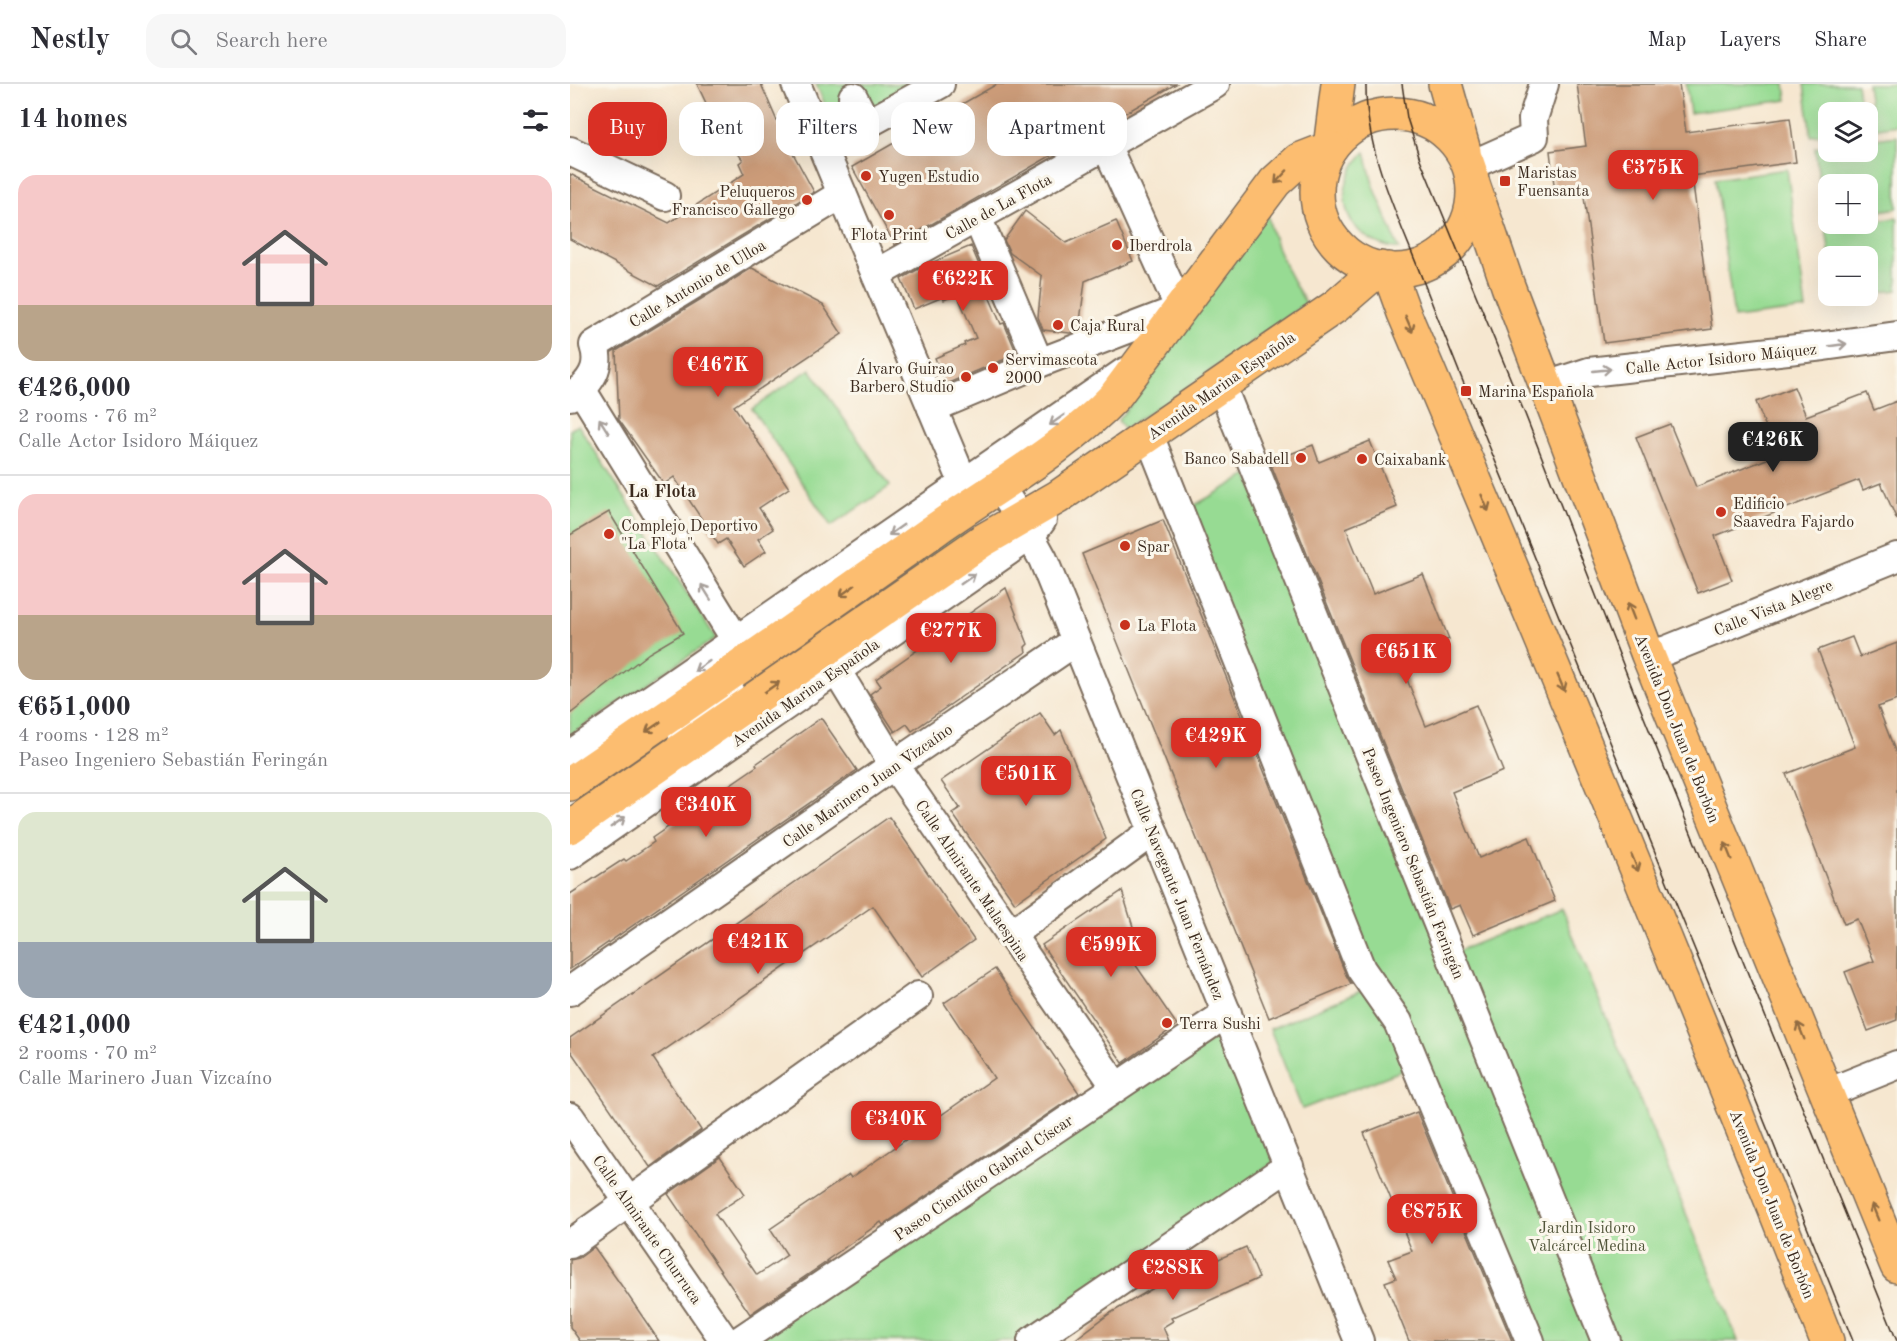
<!DOCTYPE html>
<meta charset="utf-8">
<style>
:root{--surface:#fff;--page:#f7f7f7;--text:#2b2b33;--muted:#7c7c81;--line:#e1e1e2;--accent:#d93025}
body{margin:0;font-family:"Old Standard TT",serif;background:var(--page);color:var(--text);height:100vh;display:flex;flex-direction:column;font-size:22px;white-space:nowrap}
*{box-sizing:border-box;margin:0}
p{font-size:20px;color:var(--muted)}
.icon{flex:none;width:33px;height:33px;fill:none;stroke:currentColor;stroke-width:2;stroke-linecap:round;stroke-linejoin:round}
.map{position:relative;flex:1;overflow:hidden}
.details{display:flex;flex-direction:column;background:var(--surface);width:570px}
.details>*{flex:none}
.top-card{position:absolute;left:18px;top:18px;width:570px;height:54px;display:flex;gap:12px}
.controls{position:absolute;left:1248px;top:18px;display:grid;gap:12px}
.controls a{display:grid;place-items:center;width:60px;height:60px;border-radius:12px;background:var(--surface);box-shadow:0 6px 24px #0002;font-size:30px}
.price{position:absolute;translate:-50% -51px;padding:0 14px;border-radius:12px;background:var(--accent);color:#fff;font-size:20px;line-height:39px;filter:drop-shadow(0 2px 3px #0008)}
.price::after{content:'';position:absolute;left:50%;top:36px;width:18px;height:14px;margin-left:-9px;background:inherit;clip-path:polygon(0 0,100% 0,50% 100%)}
.price.active{background:#222;color:#fff}
ul{padding:0;list-style:none}
li{display:grid;align-content:center;gap:12px;height:318px;padding:0 18px}
li+li{border-top:2px solid var(--line)}
li span{display:grid;place-items:center;height:186px;border-radius:18px;color:#555}
li>.icon{margin-inline-start:auto}
span .icon{width:108px;height:108px;fill:#fffc;stroke-width:1}
li b{font-size:26px}
h2{display:flex;justify-content:space-between;align-items:center;height:72px;padding:0 18px;font-size:26px}
.tag{padding:0 21px;border-radius:18px;background:var(--surface);box-shadow:0 6px 24px #0002;font-size:21px;line-height:54px}
.tag.active{background:var(--accent);color:#fff}
header{display:flex;align-items:center;gap:36px;box-sizing:border-box;height:84px;padding:0 30px;background:var(--surface);border-bottom:2px solid var(--line)}
header strong{font-size:28px}
nav{display:flex;gap:33px;margin-inline-start:auto;font-size:21px}
.search{width:420px;height:54px;background:var(--page);display:flex;align-items:center;gap:15px;box-sizing:border-box;padding:0 21px;border-radius:18px;color:var(--muted);font-size:22px}
main{display:flex;flex:1;min-height:0}
.map>svg:first-child{display:block}
.green{fill:#97db93;stroke:#698258;stroke-width:1.5}
.building{fill:#cc9c79}
.lines{fill:none;stroke-linecap:round;stroke-linejoin:round}
.minor-casing{stroke:#7c6c5c;stroke-width:32}
.major-casing{stroke:#7c6c5c;stroke-width:36}
.minor{stroke:#fff;stroke-width:28}
.major{stroke:#fcbd6f;stroke-width:33}
.tram{stroke:#3b2a1e;stroke-width:1.5}
.oneway{stroke:#926c42}
.oneway2{stroke:#a79f9a}
.poi-dot{fill:#c8321e;stroke:#fbf7ec;stroke-width:2}
.labels{text-anchor:middle;stroke-width:6;stroke-linejoin:round;paint-order:stroke}
.poi-label{font-size:16px;fill:#3b2a1e;stroke:#fbf7ec;text-anchor:start}
.street-label{font-size:16px;fill:#3b2a1e;stroke:#fbf7ec}
.park-label{font-size:16px;fill:#52563b;stroke:#fbf7ec}
.neighbourhood-label{font-size:18px;font-weight:bold;fill:#3b2a1e;stroke:#fbf7ec}
</style>
<header>
<strong>Nestly</strong>
<div class="search"><svg class="icon" aria-label="search" viewBox="0 0 24 24"><circle cx="10" cy="10" r="6"/><path d="M15 15l6 6"/></svg>Search here</div>
<nav><a>Map</a><a>Layers</a><a>Share</a></nav>
</header>
<main>
<section class="details">
<h2>14 homes<svg class="icon" aria-label="filters" viewBox="0 0 24 24"><path d="M4 7h16M4 17h16"/><circle cx="9" cy="7" r="2"/><circle cx="15" cy="17" r="2"/></svg></h2>
<ul>
<li><span style="background:linear-gradient(#f6c9c9 70%,#b9a48a 0)"><svg class="icon" aria-label="home" viewBox="0 0 24 24"><path d="M3 11l9-7 9 7M6 9v11h12V9"/></svg></span><div><b>€426,000</b><p>2 rooms · 76 m²</p><p>Calle Actor Isidoro Máiquez</p></div></li>
<li><span style="background:linear-gradient(#f6c9c9 65%,#b9a48a 0)"><svg class="icon" aria-label="home" viewBox="0 0 24 24"><path d="M3 11l9-7 9 7M6 9v11h12V9"/></svg></span><div><b>€651,000</b><p>4 rooms · 128 m²</p><p>Paseo Ingeniero Sebastián Feringán</p></div></li>
<li><span style="background:linear-gradient(#dfe7d0 70%,#9aa5b1 0)"><svg class="icon" aria-label="home" viewBox="0 0 24 24"><path d="M3 11l9-7 9 7M6 9v11h12V9"/></svg></span><div><b>€421,000</b><p>2 rooms · 70 m²</p><p>Calle Marinero Juan Vizcaíno</p></div></li>
</ul>
</section>
<div class="map">
<svg width="1327" height="1257" viewBox="0 0 1327 1257">
<rect width="100%" height="100%" fill="#fbf7ec"/>
<filter id="ink" filterUnits="userSpaceOnUse"><feTurbulence type="fractalNoise" baseFrequency=".0167" numOctaves="2"/><feDisplacementMap in="SourceGraphic" scale="12" xChannelSelector="R" yChannelSelector="G"/><feConvolveMatrix kernelMatrix="1 2 1 2 8 2 1 2 1" color-interpolation-filters="sRGB"/></filter>
<filter id="wash" filterUnits="userSpaceOnUse"><feTurbulence type="fractalNoise" baseFrequency=".008" numOctaves="4" result="noise"/><feDisplacementMap in="SourceGraphic" scale="24" xChannelSelector="R" yChannelSelector="G"/><feGaussianBlur stdDeviation="1.35" result="paint"/><feColorMatrix in="noise" values="0 0 0 0 0 0 0 0 0 0 0 0 0 0 0 0 0 1.4 0 .05"/><feComposite in="paint" operator="in"/></filter>
<g filter="url(#wash)">
<rect width="100%" height="100%" fill="#f6e7d0"/>
<!-- green -->
<g class="green">
<polygon points="246,0 359,0 270,55"/>
<polygon points="1116,0 1215,0 1217,16 1120,29"/>
<polygon points="1234,0 1287,0 1291,28 1258,28 1258,50 1241,52"/>
<polygon points="1297,0 1327,0 1327,41 1303,45"/>
<polygon points="1327,52 1327,124 1298,129 1298,100 1258,100 1258,134 1254,134 1245,64 1258,62 1258,68 1298,68 1298,56"/>
<path d="M795 68 803 100 829 165C775 158 757 107 795 68Z"/>
<polygon points="1217,85 1236,225 1164,234 1145,95"/>
<path d="M697 129C704 161 718 191 736 219L599 316 554 345 548 336 578 299 617 237Z"/>
<polygon points="1327,134 1327,206 1298,210 1298,172 1260,172 1256,144"/>
<polygon points="240,285 320,402 261,442 182,325"/>
<polygon points="8,341 146,554 0,651 0,346"/>
<polygon points="678,391 873,873 992,825 1168,1257 950,1257 844,982 732,1025 700,945 803,902 616,426"/>
<polygon points="388,445 396,454 167,614 167,598"/>
<polygon points="652,950 704,1078 459,1257 170,1257"/>
</g>
<g id="blocks">
<!-- building -->
<g class="building">
<polygon points="127,0 191,0 213,51 244,108 88,202 0,155 0,90 99,139 174,90 169,79 173,76 146,40"/>
<polygon points="427,0 606,0 325,161 282,83"/>
<polygon points="1007,0 1109,0 1116,48 1220,34 1226,78 1122,92 1142,245 1034,259 1013,106 985,109 980,67 1016,62"/>
<polygon points="455,127 496,159 546,137 563,177 515,197 509,246 500,249 473,246 468,233 472,192 440,169 434,156"/>
<polygon points="401,162 418,202 415,203 431,240 434,239 447,270 376,300 365,274 395,261 394,259 406,254 387,210 374,216 373,213 344,225 331,195 354,182"/>
<polygon points="182,184 253,221 272,250 164,322 219,404 189,424 203,445 188,455 196,467 174,482 156,455 148,460 104,393 94,400 49,336 46,267"/>
<polygon points="1224,303 1236,332 1297,309 1304,326 1327,317 1327,436 1311,399 1293,406 1289,396 1145,452 1162,496 1128,509 1066,353 1100,340 1126,403 1207,371 1186,318"/>
<polygon points="800,357 827,423 776,444 803,510 853,490 879,555 829,576 856,642 906,621 933,687 882,708 909,774 959,753 985,817 903,851 890,821 880,825 700,378 743,361 749,378"/>
<polygon points="39,428 113,549 79,569 0,630 0,451"/>
<polygon points="593,436 776,891 781,900 699,934 512,470"/>
<polygon points="436,504 458,560 455,563 456,568 342,647 337,640 325,648 300,610 311,602 306,595"/>
<polygon points="1282,553 1290,573 1327,559 1327,616 1308,623 1327,672 1327,936 1298,947 1275,888 1304,877 1287,835 1274,840 1216,690 1285,663 1248,566"/>
<polygon points="470,629 485,651 491,646 536,755 445,819 382,729 390,724 371,697"/>
<polygon points="251,634 287,686 0,885 0,810 54,775 56,777 84,758 82,754 187,682 186,680"/>
<polygon points="319,733 404,856 352,893 303,822 83,974 131,1046 80,1083 0,966 0,954"/>
<polygon points="552,807 568,859 556,867 607,941 553,979 472,861"/>
<polygon points="425,885 509,1009 313,1141 311,1138 257,1176 258,1177 180,1230 98,1110 150,1073 175,1110 145,1130 187,1191 217,1171 200,1145 279,1091 281,1094 424,994 374,919"/>
<polygon points="847,1028 942,1257 839,1257 815,1198 826,1194 818,1176 842,1167 794,1049"/>
<polygon points="24,1163 51,1201 89,1257 10,1257 0,1243 0,1176 9,1174"/>
<polygon points="676,1163 689,1194 601,1234 603,1237 593,1243 599,1257 503,1257 539,1230 587,1202"/>
</g>
</g>
</g>
<g filter="url(#ink)">
<use href="#blocks" fill-opacity="0" stroke="#7c6c5c" stroke-width="1.5"/>
<g class="lines">
<defs>
<g id="minor">
<polyline points="226,0 394,400"/>
<polyline points="283,13 297,40"/>
<polyline points="253,64 370,0"/>
<polyline points="0,67 95,112"/>
<polyline points="899,82 964,53 963,35 974,0"/>
<polyline points="407,133 469,279"/>
<polyline points="306,190 645,0"/>
<polyline points="651,301 1036,1257"/>
<polyline points="976,302 1019,288 1254,262 1327,252"/>
<path d="M11 305C25 292 30 279 24 261L272 110"/>
<path d="M0 312 11 305 167 558C164 579 162 605 146 621 136 631 123 639 112 649"/>
<polyline points="362,324 469,279 610,225 536,61"/>
<polyline points="579,351 791,885 828,938 960,1257"/>
<polyline points="429,402 451,435 473,475 789,1257"/>
<polyline points="1078,571 1097,566 1327,473"/>
<polyline points="266,586 324,681 546,1003"/>
<polyline points="0,671 555,288"/>
<polyline points="0,771 461,451 472,436"/>
<polyline points="440,851 583,747"/>
<polyline points="0,907 324,681 506,557"/>
<polyline points="1257,1009 1327,981"/>
<polyline points="0,1033 155,1257"/>
<polyline points="0,1160 348,912"/>
<polyline points="169,1257 657,929"/>
<polyline points="462,1257 719,1082"/>
</g>
<g id="major">
<polyline points="875,0 894,67"/>
<circle cx="825" cy="108" r="78"/>
<polyline points="760,64 768,0"/>
<polyline points="903,100 938,202 1078,571 1327,1182"/>
<path d="M818 185 834 229C979 570 1121 912 1257 1257"/>
<path d="M0 700C123 616 245 531 366 445 424 404 497 363 545 312L705 98 729 76 760 64"/>
<polyline points="0,743 412,457 488,413 766,222 810,184"/>
</g>
</defs>
<!-- minor casing -->
<use href="#minor" class="minor-casing"/>
<!-- major casing -->
<use href="#major" class="major-casing"/>
<!-- minor -->
<use href="#minor" class="minor"/>
<!-- major -->
<use href="#major" class="major"/>
<!-- tram -->
<g class="tram">
<path d="M796 0C795 68 828 132 852 194 881 268 910 341 941 415 1056 695 1170 976 1283 1257"/>
<polyline points="832,0 837,34 850,75 955,330 1065,611 1327,1257"/>
</g>
</g>
<!-- one-way arrows -->
<defs><path id="oneway-shaft" d="M-6 0H5M1.5-3L5.5 0L1.5 3" fill="none" stroke-width="1.6" stroke-linecap="round" stroke-linejoin="round" transform="scale(1.5)"/></defs>
<g class="oneway">
<use href="#oneway-shaft" transform="translate(711 93) rotate(133)"/>
<use href="#oneway-shaft" transform="translate(839 240) rotate(67)"/>
<use href="#oneway-shaft" transform="translate(915 419) rotate(67)"/>
<use href="#oneway-shaft" transform="translate(277 507) rotate(145)"/>
<use href="#oneway-shaft" transform="translate(1061 527) rotate(-111)"/>
<use href="#oneway-shaft" transform="translate(991 599) rotate(67)"/>
<use href="#oneway-shaft" transform="translate(202 603) rotate(-35)"/>
<use href="#oneway-shaft" transform="translate(83 643) rotate(146)"/>
<use href="#oneway-shaft" transform="translate(1158 767) rotate(-112)"/>
<use href="#oneway-shaft" transform="translate(1065 779) rotate(68)"/>
<use href="#oneway-shaft" transform="translate(1231 947) rotate(-112)"/>
<use href="#oneway-shaft" transform="translate(1305 1128) rotate(-112)"/>
</g>
<g class="oneway2">
<use href="#oneway-shaft" transform="translate(1268 261) rotate(-8)"/>
<use href="#oneway-shaft" transform="translate(1032 286) rotate(-6)"/>
<use href="#oneway-shaft" transform="translate(487 336) rotate(145)"/>
<use href="#oneway-shaft" transform="translate(34 342) rotate(-122)"/>
<use href="#oneway-shaft" transform="translate(326 446) rotate(145)"/>
<use href="#oneway-shaft" transform="translate(398 495) rotate(-35)"/>
<use href="#oneway-shaft" transform="translate(136 508) rotate(-122)"/>
<use href="#oneway-shaft" transform="translate(132 582) rotate(146)"/>
<use href="#oneway-shaft" transform="translate(48 738) rotate(-35)"/>
</g>
</g>
<!-- markers -->
<g class="poi-dot">
<circle cx="296" cy="92" r="6"/>
<rect x="929" y="91" width="12" height="12" rx="3"/>
<circle cx="237" cy="116" r="6"/>
<circle cx="319" cy="131" r="6"/>
<circle cx="547" cy="161" r="6"/>
<circle cx="488" cy="241" r="6"/>
<circle cx="423" cy="284" r="6"/>
<circle cx="396" cy="293" r="6"/>
<rect x="890" y="301" width="12" height="12" rx="3"/>
<circle cx="731" cy="374" r="6"/>
<circle cx="792" cy="375" r="6"/>
<circle cx="1151" cy="428" r="6"/>
<circle cx="39" cy="450" r="6"/>
<circle cx="555" cy="462" r="6"/>
<circle cx="555" cy="541" r="6"/>
<circle cx="597" cy="939" r="6"/>
</g>
<g class="labels">
<!-- poi labels -->
<g class="poi-label">
<text x="947" y="94">Maristas<tspan x="947" dy="18">Fuensanta</tspan></text>
<text x="308" y="98">Yugen Estudio</text>
<text x="225" y="113" text-anchor="end">Peluqueros<tspan x="225" dy="18">Francisco Gallego</tspan></text>
<text x="319" y="156" text-anchor="middle">Flota Print</text>
<text x="559" y="167">Iberdrola</text>
<text x="500" y="247">Caja Rural</text>
<text x="435" y="281">Servimascota<tspan x="435" dy="18">2000</tspan></text>
<text x="384" y="290" text-anchor="end">Álvaro Guirao<tspan x="384" dy="18">Barbero Studio</tspan></text>
<text x="908" y="313">Marina Española</text>
<text x="719" y="380" text-anchor="end">Banco Sabadell</text>
<text x="804" y="381">Caixabank</text>
<text x="1163" y="425">Edificio<tspan x="1163" dy="18">Saavedra Fajardo</tspan></text>
<text x="51" y="447">Complejo Deportivo<tspan x="51" dy="18">"La Flota"</tspan></text>
<text x="567" y="468">Spar</text>
<text x="567" y="547">La Flota</text>
<text x="609" y="945">Terra Sushi</text>
</g>
<!-- street labels -->
<g class="street-label">
<text transform="translate(428 122) rotate(-29)" y="6">Calle de La Flota</text>
<text transform="translate(127 199) rotate(-31)" y="6">Calle Antonio de Ulloa</text>
<text transform="translate(1151 274) rotate(-6)" y="6">Calle Actor Isidoro Máiquez</text>
<text transform="translate(651 301) rotate(-35)" y="6">Avenida Marina Española</text>
<text transform="translate(1203 523) rotate(-22)" y="6">Calle Vista Alegre</text>
<text transform="translate(235 608) rotate(-35)" y="6">Avenida Marina Española</text>
<text transform="translate(1108 644) rotate(68)" y="6">Avenida Don Juan de Borbón</text>
<text transform="translate(297 701) rotate(-35)" y="6">Calle Marinero Juan Vizcaíno</text>
<text transform="translate(844 779) rotate(68)" y="6">Paseo Ingeniero Sebastián Feringán</text>
<text transform="translate(403 796) rotate(56)" y="6">Calle Almirante Malaespina</text>
<text transform="translate(608 810) rotate(68)" y="6">Calle Navegante Juan Fernández</text>
<text transform="translate(413 1093) rotate(-34)" y="6">Paseo Científico Gabriel Císcar</text>
<text transform="translate(1203 1120) rotate(68)" y="6">Avenida Don Juan de Borbón</text>
<text transform="translate(78 1145) rotate(55)" y="6">Calle Almirante Churruca</text>
</g>
<!-- park labels -->
<g class="park-label">
<text x="1017" y="1149">Jardin Isidoro<tspan x="1017" dy="18">Valcárcel Medina</tspan></text>
</g>
<!-- neighbourhood labels -->
<g class="neighbourhood-label">
<text x="92" y="413">La Flota</text>
</g>
</g>
</svg>
<div class="controls">
<a><svg class="icon" aria-label="layers" viewBox="0 0 24 24"><path d="M12 4l9 5-9 5-9-5zM3 14l9 5 9-5"/></svg></a>
<a>+</a>
<a>−</a>
</div>
<b class="price" style="left:1083px;top:117px">€375K</b>
<b class="price" style="left:393px;top:228px">€622K</b>
<b class="price" style="left:148px;top:314px">€467K</b>
<b class="price active" style="left:1203px;top:389px">€426K</b>
<b class="price" style="left:381px;top:580px">€277K</b>
<b class="price" style="left:836px;top:601px">€651K</b>
<b class="price" style="left:646px;top:685px">€429K</b>
<b class="price" style="left:456px;top:723px">€501K</b>
<b class="price" style="left:136px;top:754px">€340K</b>
<b class="price" style="left:188px;top:891px">€421K</b>
<b class="price" style="left:541px;top:894px">€599K</b>
<b class="price" style="left:326px;top:1068px">€340K</b>
<b class="price" style="left:862px;top:1161px">€875K</b>
<b class="price" style="left:603px;top:1217px">€288K</b>
<div class="top-card">
<a class="tag active">Buy</a>
<a class="tag">Rent</a>
<a class="tag">Filters</a>
<a class="tag">New</a>
<a class="tag">Apartment</a>
</div>
</div>
</main>
